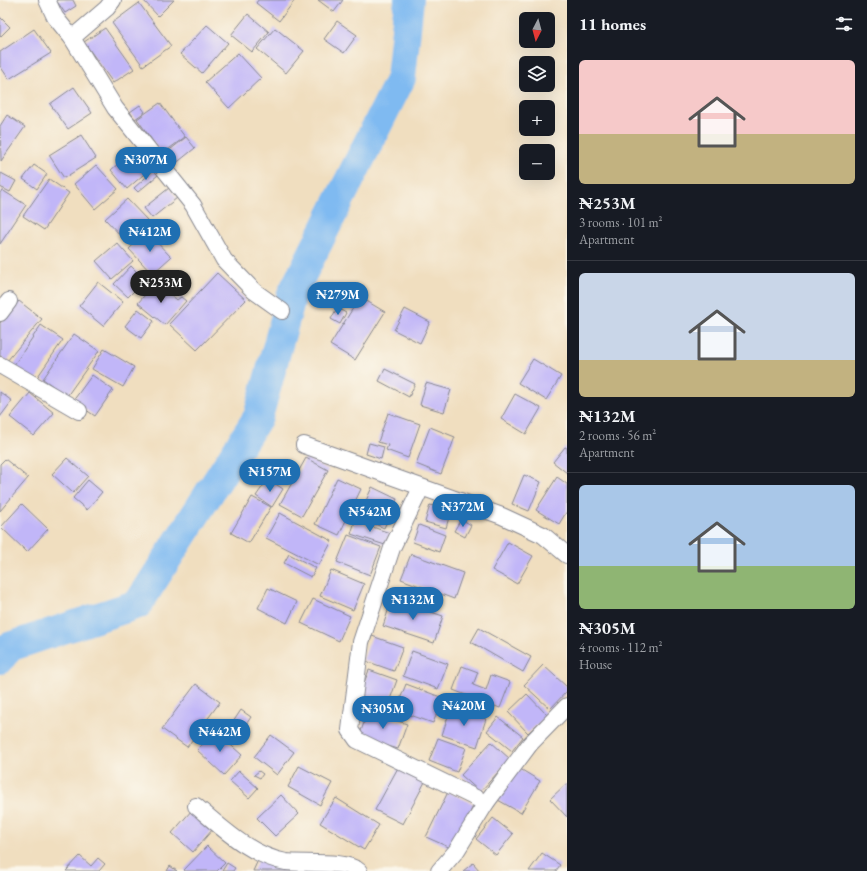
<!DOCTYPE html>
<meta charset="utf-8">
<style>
:root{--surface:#171b24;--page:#20242c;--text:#f1f3f6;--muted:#9ea1a6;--line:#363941;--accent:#1f6fb2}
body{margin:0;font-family:"EB Garamond",serif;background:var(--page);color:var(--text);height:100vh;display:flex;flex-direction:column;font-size:15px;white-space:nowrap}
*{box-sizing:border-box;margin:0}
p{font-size:13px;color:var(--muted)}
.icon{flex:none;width:22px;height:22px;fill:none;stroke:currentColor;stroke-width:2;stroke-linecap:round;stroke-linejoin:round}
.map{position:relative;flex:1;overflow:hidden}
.details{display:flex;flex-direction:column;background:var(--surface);width:300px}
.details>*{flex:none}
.needle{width:26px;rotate:186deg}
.fabs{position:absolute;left:519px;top:12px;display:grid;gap:8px}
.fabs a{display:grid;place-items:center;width:36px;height:36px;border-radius:6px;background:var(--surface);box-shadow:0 4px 16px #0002;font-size:20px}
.price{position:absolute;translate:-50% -34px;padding:0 9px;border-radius:14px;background:var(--accent);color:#fff;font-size:13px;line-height:26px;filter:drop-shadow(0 1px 2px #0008)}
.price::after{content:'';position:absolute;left:50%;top:24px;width:12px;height:9px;margin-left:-6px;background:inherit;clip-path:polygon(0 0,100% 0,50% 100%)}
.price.on{background:#222;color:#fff}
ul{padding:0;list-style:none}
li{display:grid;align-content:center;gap:8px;height:212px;padding:0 12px}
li+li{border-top:1px solid var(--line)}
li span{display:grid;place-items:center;height:124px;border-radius:6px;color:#555}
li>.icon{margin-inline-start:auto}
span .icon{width:72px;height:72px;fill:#fffc;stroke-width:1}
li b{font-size:17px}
h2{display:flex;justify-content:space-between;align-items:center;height:48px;padding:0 12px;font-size:17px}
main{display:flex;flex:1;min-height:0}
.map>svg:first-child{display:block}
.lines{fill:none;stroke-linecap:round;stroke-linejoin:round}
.river{stroke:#7fbaf1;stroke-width:30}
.building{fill:#c1b6f8}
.minor-casing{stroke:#86868e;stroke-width:18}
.minor{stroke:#fff;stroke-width:16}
</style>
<main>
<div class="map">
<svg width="567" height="871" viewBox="0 0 567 871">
<rect width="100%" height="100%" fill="#fbf7ec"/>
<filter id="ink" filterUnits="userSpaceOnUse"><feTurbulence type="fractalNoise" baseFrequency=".025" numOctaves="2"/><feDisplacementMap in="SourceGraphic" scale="8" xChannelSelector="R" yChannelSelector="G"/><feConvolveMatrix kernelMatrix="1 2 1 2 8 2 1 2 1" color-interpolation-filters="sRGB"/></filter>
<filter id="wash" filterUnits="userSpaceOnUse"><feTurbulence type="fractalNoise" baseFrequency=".012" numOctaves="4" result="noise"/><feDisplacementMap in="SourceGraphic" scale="16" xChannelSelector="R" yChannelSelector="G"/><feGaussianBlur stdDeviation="0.9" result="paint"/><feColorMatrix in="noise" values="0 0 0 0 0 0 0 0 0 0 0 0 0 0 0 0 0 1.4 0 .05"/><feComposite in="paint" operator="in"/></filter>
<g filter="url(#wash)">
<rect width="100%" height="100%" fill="#f0debf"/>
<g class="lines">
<!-- river -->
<polyline class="river" points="0,659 9,647 138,604 258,417 292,294 401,78 409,0"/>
</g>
<g id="blocks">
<!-- building -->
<g class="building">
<polygon points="56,0 73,0 76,6 65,13"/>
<polygon points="143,0 174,0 158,16"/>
<polygon points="258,0 295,0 279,21 256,3"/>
<polygon points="318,0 343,0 334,12"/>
<polygon points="139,3 171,46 143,66 112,23"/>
<polygon points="248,14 269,32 252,52 231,35"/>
<polygon points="0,17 10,27 0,37"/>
<polygon points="337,21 357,35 344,53 324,39"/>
<polygon points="207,25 228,43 202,73 180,54"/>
<polygon points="105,28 134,69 113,83 84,42"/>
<polygon points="275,28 304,51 286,73 257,49"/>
<polygon points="34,29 51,53 9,79 0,66 0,52"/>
<polygon points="238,53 261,78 229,108 205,82"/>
<polygon points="74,87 92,113 68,129 50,104"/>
<polygon points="160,103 185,137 162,154 137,119"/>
<polygon points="140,105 145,112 135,119 130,112"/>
<polygon points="7,115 25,127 1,161 0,126"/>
<polygon points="81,135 96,158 64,178 49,155"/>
<polygon points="186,137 195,148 174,165 165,154"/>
<polygon points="134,150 151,168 127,189 111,170"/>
<polygon points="34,165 47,174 37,189 23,179"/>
<polygon points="96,165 118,189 95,209 74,184"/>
<polygon points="154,170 158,175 138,192 134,188"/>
<polygon points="1,173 16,181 10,192 0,187"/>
<polygon points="49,179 69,193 44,230 23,216"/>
<polygon points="169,188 177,198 152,218 144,208"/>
<polygon points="2,190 26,205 0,244 0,193"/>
<polygon points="127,199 147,220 125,240 105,219"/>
<polygon points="147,232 171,257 152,274 129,249"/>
<polygon points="117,243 133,261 112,279 96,261"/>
<polygon points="131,266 145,280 128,297 114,284"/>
<polygon points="217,273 246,300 197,350 169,324"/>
<polygon points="98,282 123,302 103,326 79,306"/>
<polygon points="156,282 177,300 181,297 186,301 165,325 138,303"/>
<polygon points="345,285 354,292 343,306 334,300"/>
<polygon points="360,297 385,312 355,360 330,345"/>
<polygon points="19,301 42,319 7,361 0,356 0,323"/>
<polygon points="337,308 346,313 340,324 331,319"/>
<polygon points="138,309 154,321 141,338 125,326"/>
<polygon points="405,309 430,322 420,343 394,330"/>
<polygon points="41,325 63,340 34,382 12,368"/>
<polygon points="74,334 99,351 67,396 43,379"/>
<polygon points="104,349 134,367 123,387 92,369"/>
<polygon points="533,359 561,376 546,400 518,383"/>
<polygon points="385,369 415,384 409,397 379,381"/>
<polygon points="92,375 113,390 95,416 73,401"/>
<polygon points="426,383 451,390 444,412 420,405"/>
<polygon points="0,392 12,401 0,417"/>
<polygon points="30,393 54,413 34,436 10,417"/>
<polygon points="515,394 541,408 526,434 501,419"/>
<polygon points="388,413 420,424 408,458 386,450 388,445 378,442"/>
<polygon points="430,427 455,437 441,474 416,464"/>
<polygon points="369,443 384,447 381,459 366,454"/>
<polygon points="565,447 567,448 567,473 553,462"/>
<polygon points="67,458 88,476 73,493 52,474"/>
<polygon points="306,458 328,470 302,516 280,504"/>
<polygon points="5,459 28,478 0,511 0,464"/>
<polygon points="524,475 541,482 529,511 512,504"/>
<polygon points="557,477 567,484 567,511 559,524 536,510"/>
<polygon points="337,478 361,489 339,535 315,524"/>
<polygon points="268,479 283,489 272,507 256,496"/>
<polygon points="88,480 102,492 87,510 73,498"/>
<polygon points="372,487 397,499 384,528 359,517"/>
<polygon points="252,497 271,507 249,543 231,533"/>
<polygon points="22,504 48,529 27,552 1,527"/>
<polygon points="430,505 451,510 446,528 425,522"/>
<polygon points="280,513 332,541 319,565 266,538"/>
<polygon points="461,519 471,525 465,537 454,531"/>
<polygon points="355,521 390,533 385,545 351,534"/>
<polygon points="419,525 445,535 439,552 413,542"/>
<polygon points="348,535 381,547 370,575 337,562"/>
<polygon points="508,542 533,556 517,584 492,570"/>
<polygon points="289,554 316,568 311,577 284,563"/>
<polygon points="411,554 463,573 454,599 401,579"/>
<polygon points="331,570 364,584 353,610 320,596"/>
<polygon points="268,588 297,602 287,623 258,608"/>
<polygon points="313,599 350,616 339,641 301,623"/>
<polygon points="392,599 443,616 434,643 383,626"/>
<polygon points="479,628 531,657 523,672 471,642"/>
<polygon points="372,636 403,647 394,671 363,660"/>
<polygon points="412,651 448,664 438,689 403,676"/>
<polygon points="543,665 567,687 567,691 550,709 524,685"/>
<polygon points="462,666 478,672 473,685 486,690 491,675 510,682 500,708 453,690"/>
<polygon points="369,670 397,680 387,708 358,698"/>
<polygon points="196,684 220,702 187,747 162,729"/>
<polygon points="406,684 443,698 433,723 396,710"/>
<polygon points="527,694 547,715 528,733 508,712"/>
<polygon points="451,707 486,719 477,747 442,735"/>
<polygon points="241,710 251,717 239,735 229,728"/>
<polygon points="368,711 407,724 398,749 359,737"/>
<polygon points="498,717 523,737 512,751 487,731"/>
<polygon points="215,731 242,755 224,775 197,750"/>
<polygon points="271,735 294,752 277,775 254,757"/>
<polygon points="438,738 466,748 457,772 429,761"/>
<polygon points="491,742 510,759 480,792 461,775"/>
<polygon points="400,764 427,778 403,824 375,810"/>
<polygon points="299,766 332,783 320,805 288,787"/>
<polygon points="517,767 540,781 521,813 498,800"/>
<polygon points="239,771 258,788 249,798 230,781"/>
<polygon points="259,771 263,774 260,778 254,775"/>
<polygon points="567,783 567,817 550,799"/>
<polygon points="448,792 474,804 453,849 426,837"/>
<polygon points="281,795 299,814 275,836 257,818"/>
<polygon points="336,798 379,825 364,850 320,823"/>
<polygon points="192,810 213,829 193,852 172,833"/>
<polygon points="493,818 513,834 496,855 476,839"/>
<polygon points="207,846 225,863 217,871 185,871 184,870"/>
<polygon points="542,853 560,865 556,871 529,871"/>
<polygon points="80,856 91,866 98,858 105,864 99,871 66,871"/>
<polygon points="259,858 291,871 253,871"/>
<polygon points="227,863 235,868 233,871 222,871"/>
<polygon points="473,863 480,871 463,871"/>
<polygon points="170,866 177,871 167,871"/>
</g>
</g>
</g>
<g filter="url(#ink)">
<use href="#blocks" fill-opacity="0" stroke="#86868e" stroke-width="1"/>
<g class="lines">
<defs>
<g id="minor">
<polyline points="47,0 55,17 72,38 115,108 193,205 224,260 254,291 282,311"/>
<polyline points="72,38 107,8 113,0"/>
<polyline points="0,313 9,301"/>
<polyline points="0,365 79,411"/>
<polyline points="304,445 502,516 543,535 567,555"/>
<polyline points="421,488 392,548 361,642 350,730 357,740 486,803"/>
<path d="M196 806C222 828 251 856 286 862 302 864 348 860 359 871"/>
<polyline points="439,871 457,850 486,803 530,744 567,706"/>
</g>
</defs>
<!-- minor casing -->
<use href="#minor" class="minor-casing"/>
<!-- minor -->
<use href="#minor" class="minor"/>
</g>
</g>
</svg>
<div class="fabs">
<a><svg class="needle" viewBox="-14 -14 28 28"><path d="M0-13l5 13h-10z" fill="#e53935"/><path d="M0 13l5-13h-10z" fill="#9ea1a6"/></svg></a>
<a><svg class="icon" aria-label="layers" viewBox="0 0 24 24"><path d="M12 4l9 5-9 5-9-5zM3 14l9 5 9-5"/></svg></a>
<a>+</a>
<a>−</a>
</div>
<b class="price" style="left:146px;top:181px">₦307M</b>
<b class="price" style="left:150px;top:253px">₦412M</b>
<b class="price on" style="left:161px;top:304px">₦253M</b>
<b class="price" style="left:338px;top:316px">₦279M</b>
<b class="price" style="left:270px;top:493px">₦157M</b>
<b class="price" style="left:463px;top:528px">₦372M</b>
<b class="price" style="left:370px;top:533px">₦542M</b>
<b class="price" style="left:413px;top:621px">₦132M</b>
<b class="price" style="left:464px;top:727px">₦420M</b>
<b class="price" style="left:383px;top:730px">₦305M</b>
<b class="price" style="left:220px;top:753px">₦442M</b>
</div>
<section class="details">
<h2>11 homes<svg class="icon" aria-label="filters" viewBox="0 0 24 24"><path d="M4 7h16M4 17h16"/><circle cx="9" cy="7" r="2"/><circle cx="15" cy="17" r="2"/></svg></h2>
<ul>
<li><span style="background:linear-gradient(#f6c9c9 60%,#c2b280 0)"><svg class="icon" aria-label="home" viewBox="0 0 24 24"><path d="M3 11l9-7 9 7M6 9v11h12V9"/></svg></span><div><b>₦253M</b><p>3 rooms · 101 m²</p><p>Apartment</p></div></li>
<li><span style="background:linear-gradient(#c9d6e8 70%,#c2b280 0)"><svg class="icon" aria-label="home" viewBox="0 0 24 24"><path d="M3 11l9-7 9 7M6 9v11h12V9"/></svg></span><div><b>₦132M</b><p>2 rooms · 56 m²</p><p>Apartment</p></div></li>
<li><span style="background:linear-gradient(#a9c7e8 65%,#8fb573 0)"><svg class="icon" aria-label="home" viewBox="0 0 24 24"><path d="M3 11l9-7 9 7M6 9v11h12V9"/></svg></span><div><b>₦305M</b><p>4 rooms · 112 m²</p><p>House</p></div></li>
</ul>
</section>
</main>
